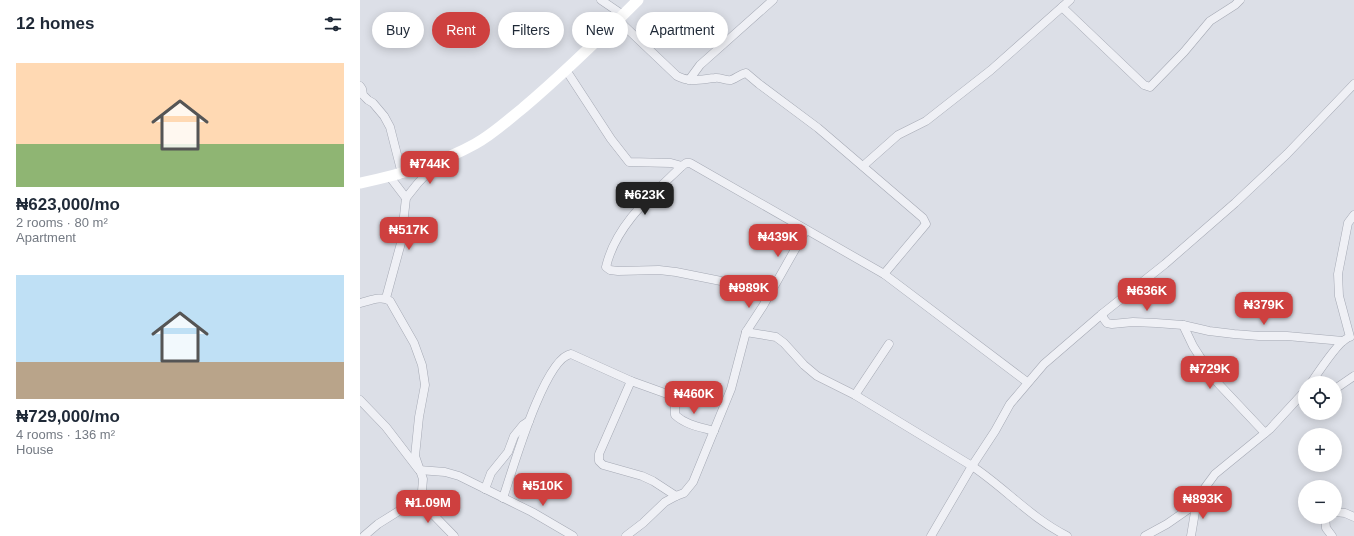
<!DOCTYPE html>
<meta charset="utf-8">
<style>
:root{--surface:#fff;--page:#f6f6f7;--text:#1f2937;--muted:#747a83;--accent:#ce403f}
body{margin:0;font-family:Helvetica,sans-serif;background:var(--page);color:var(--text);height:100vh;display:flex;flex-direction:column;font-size:15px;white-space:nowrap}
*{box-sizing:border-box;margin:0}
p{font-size:13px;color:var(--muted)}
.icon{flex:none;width:22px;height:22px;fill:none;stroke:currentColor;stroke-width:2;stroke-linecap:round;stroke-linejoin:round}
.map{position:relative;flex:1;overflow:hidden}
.details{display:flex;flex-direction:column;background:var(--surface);width:360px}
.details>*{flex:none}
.top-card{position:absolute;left:12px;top:12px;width:380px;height:36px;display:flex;gap:8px}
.buttons{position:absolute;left:938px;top:376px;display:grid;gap:8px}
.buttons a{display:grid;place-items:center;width:44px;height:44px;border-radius:50%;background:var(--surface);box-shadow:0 2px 10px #0003;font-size:20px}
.price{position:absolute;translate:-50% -34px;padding:0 9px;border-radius:8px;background:var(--accent);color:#fff;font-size:13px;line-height:26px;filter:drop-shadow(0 1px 2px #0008)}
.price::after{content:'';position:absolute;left:50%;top:24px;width:12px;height:9px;margin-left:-6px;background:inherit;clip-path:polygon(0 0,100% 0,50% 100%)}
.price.current{background:#222;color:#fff}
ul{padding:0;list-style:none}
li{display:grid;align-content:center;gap:8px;height:212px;padding:0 16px}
li span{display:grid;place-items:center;height:124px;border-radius:0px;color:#555}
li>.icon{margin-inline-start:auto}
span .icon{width:72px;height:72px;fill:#fffc;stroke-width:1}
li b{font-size:17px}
h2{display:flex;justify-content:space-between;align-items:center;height:48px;padding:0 16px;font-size:17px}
.tag{padding:0 14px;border-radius:18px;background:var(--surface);box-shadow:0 2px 10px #0003;font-size:14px;line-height:36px}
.tag.current{background:var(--accent);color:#fff}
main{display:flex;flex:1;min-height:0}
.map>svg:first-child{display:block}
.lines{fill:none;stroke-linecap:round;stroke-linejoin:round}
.street-casing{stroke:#a5a9b4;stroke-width:9}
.street{stroke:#eff0f5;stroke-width:8}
.secondary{stroke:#fff;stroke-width:11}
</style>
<main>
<section class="details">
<h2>12 homes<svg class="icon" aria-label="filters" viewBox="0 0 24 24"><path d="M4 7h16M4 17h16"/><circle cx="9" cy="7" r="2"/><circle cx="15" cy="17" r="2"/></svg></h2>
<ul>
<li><span style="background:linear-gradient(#ffd9b3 65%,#8fb573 0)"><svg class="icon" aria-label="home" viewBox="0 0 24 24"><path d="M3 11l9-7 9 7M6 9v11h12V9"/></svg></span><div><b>₦623,000/mo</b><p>2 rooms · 80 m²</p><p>Apartment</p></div></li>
<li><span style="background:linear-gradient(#bfe0f5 70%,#b9a48a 0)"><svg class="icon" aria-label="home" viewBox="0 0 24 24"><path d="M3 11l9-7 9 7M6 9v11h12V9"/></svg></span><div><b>₦729,000/mo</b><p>4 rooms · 136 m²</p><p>House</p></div></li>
</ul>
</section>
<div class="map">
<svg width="994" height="536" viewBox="0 0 994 536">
<rect width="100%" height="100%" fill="#dcdfe7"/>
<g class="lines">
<defs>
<g id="street">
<polyline points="241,0 263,15"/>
<polyline points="702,7 784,85 790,87 824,52 850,21 875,5 880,0"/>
<path d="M258 20 317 76C330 83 342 79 355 78 360 77 366 81 371 80 377 78 380 74 386 73L399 84 458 128 563 218 566 224 524 274"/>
<polyline points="206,70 251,139 269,162 311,163 322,166"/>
<polyline points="329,80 340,65 413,0"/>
<polyline points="0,86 2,89 3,95 8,100 13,103 24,116 30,127 42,174"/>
<polyline points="503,166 538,135 566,121 631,70 710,0"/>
<polyline points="30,177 46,198"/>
<path d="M408 296 376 284 316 272 299 270 258 271 250 270 246 267C256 224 292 195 322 166L326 163H330L524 274 667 382"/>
<polyline points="26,298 41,243 46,198 58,183 77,163"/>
<path d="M0 303C9 301 22 295 30 301L54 343 62 365 65 385 59 417 55 456 63 479 62 491 58 499 18 524 4 536"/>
<polyline points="742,314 744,319 747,323 752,324 773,322 796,323 823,325 849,331 874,334 899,336 927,336 983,341"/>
<polyline points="823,325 833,346 854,379 905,433"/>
<path d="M386 332 416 337 424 343 444 365 457 376 495 395 612 466C645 488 671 518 707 536"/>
<polyline points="990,337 979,296 978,274 988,223 994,215"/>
<polyline points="271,381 239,454 239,461 243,465 282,476 293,481 316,496"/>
<path d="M951 383C957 374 978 343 986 339"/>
<polyline points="975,389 994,376"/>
<polyline points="495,395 529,344"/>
<polyline points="0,400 26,427 59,470 85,472 99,476 172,512 213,536"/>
<polyline points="125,489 131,473 148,452 154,436 163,425 169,421"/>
<path d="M143 498C152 472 184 358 211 354L271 381 310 395 315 398V415C326 425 340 427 354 431"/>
<polyline points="58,499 94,536"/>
<polyline points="975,512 985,513 994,517"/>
<polyline points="965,517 966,528 972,536"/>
<polyline points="266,536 283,523 305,502 316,496 324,493 333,482 371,389 386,332 403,306 446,230"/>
<polyline points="571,536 612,466 635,431 650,404 684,364 742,314 805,264 875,203 927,154 994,84"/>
<polyline points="785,536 807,524 830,508 855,474 910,429 945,391"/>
<polyline points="831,536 837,500"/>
</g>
</defs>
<!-- street casing -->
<use href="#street" class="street-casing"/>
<!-- street -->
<use href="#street" class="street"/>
<!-- secondary -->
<path class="secondary" d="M0 183C39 175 79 164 115 144 132 135 148 120 163 108 203 74 241 37 278 0"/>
</g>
</svg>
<div class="buttons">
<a><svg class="icon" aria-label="locate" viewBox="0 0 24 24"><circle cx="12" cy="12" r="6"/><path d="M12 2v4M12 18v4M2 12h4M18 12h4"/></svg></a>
<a>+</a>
<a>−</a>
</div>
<b class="price" style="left:70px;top:185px">₦744K</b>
<b class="price current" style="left:285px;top:216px">₦623K</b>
<b class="price" style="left:49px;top:251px">₦517K</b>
<b class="price" style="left:418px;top:258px">₦439K</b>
<b class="price" style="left:389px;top:309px">₦989K</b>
<b class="price" style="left:787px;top:312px">₦636K</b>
<b class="price" style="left:904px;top:326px">₦379K</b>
<b class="price" style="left:850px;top:390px">₦729K</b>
<b class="price" style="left:334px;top:415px">₦460K</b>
<b class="price" style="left:183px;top:507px">₦510K</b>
<b class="price" style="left:843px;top:520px">₦893K</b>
<b class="price" style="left:68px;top:524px">₦1.09M</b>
<div class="top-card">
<a class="tag">Buy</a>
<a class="tag current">Rent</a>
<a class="tag">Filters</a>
<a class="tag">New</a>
<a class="tag">Apartment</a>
</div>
</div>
</main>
